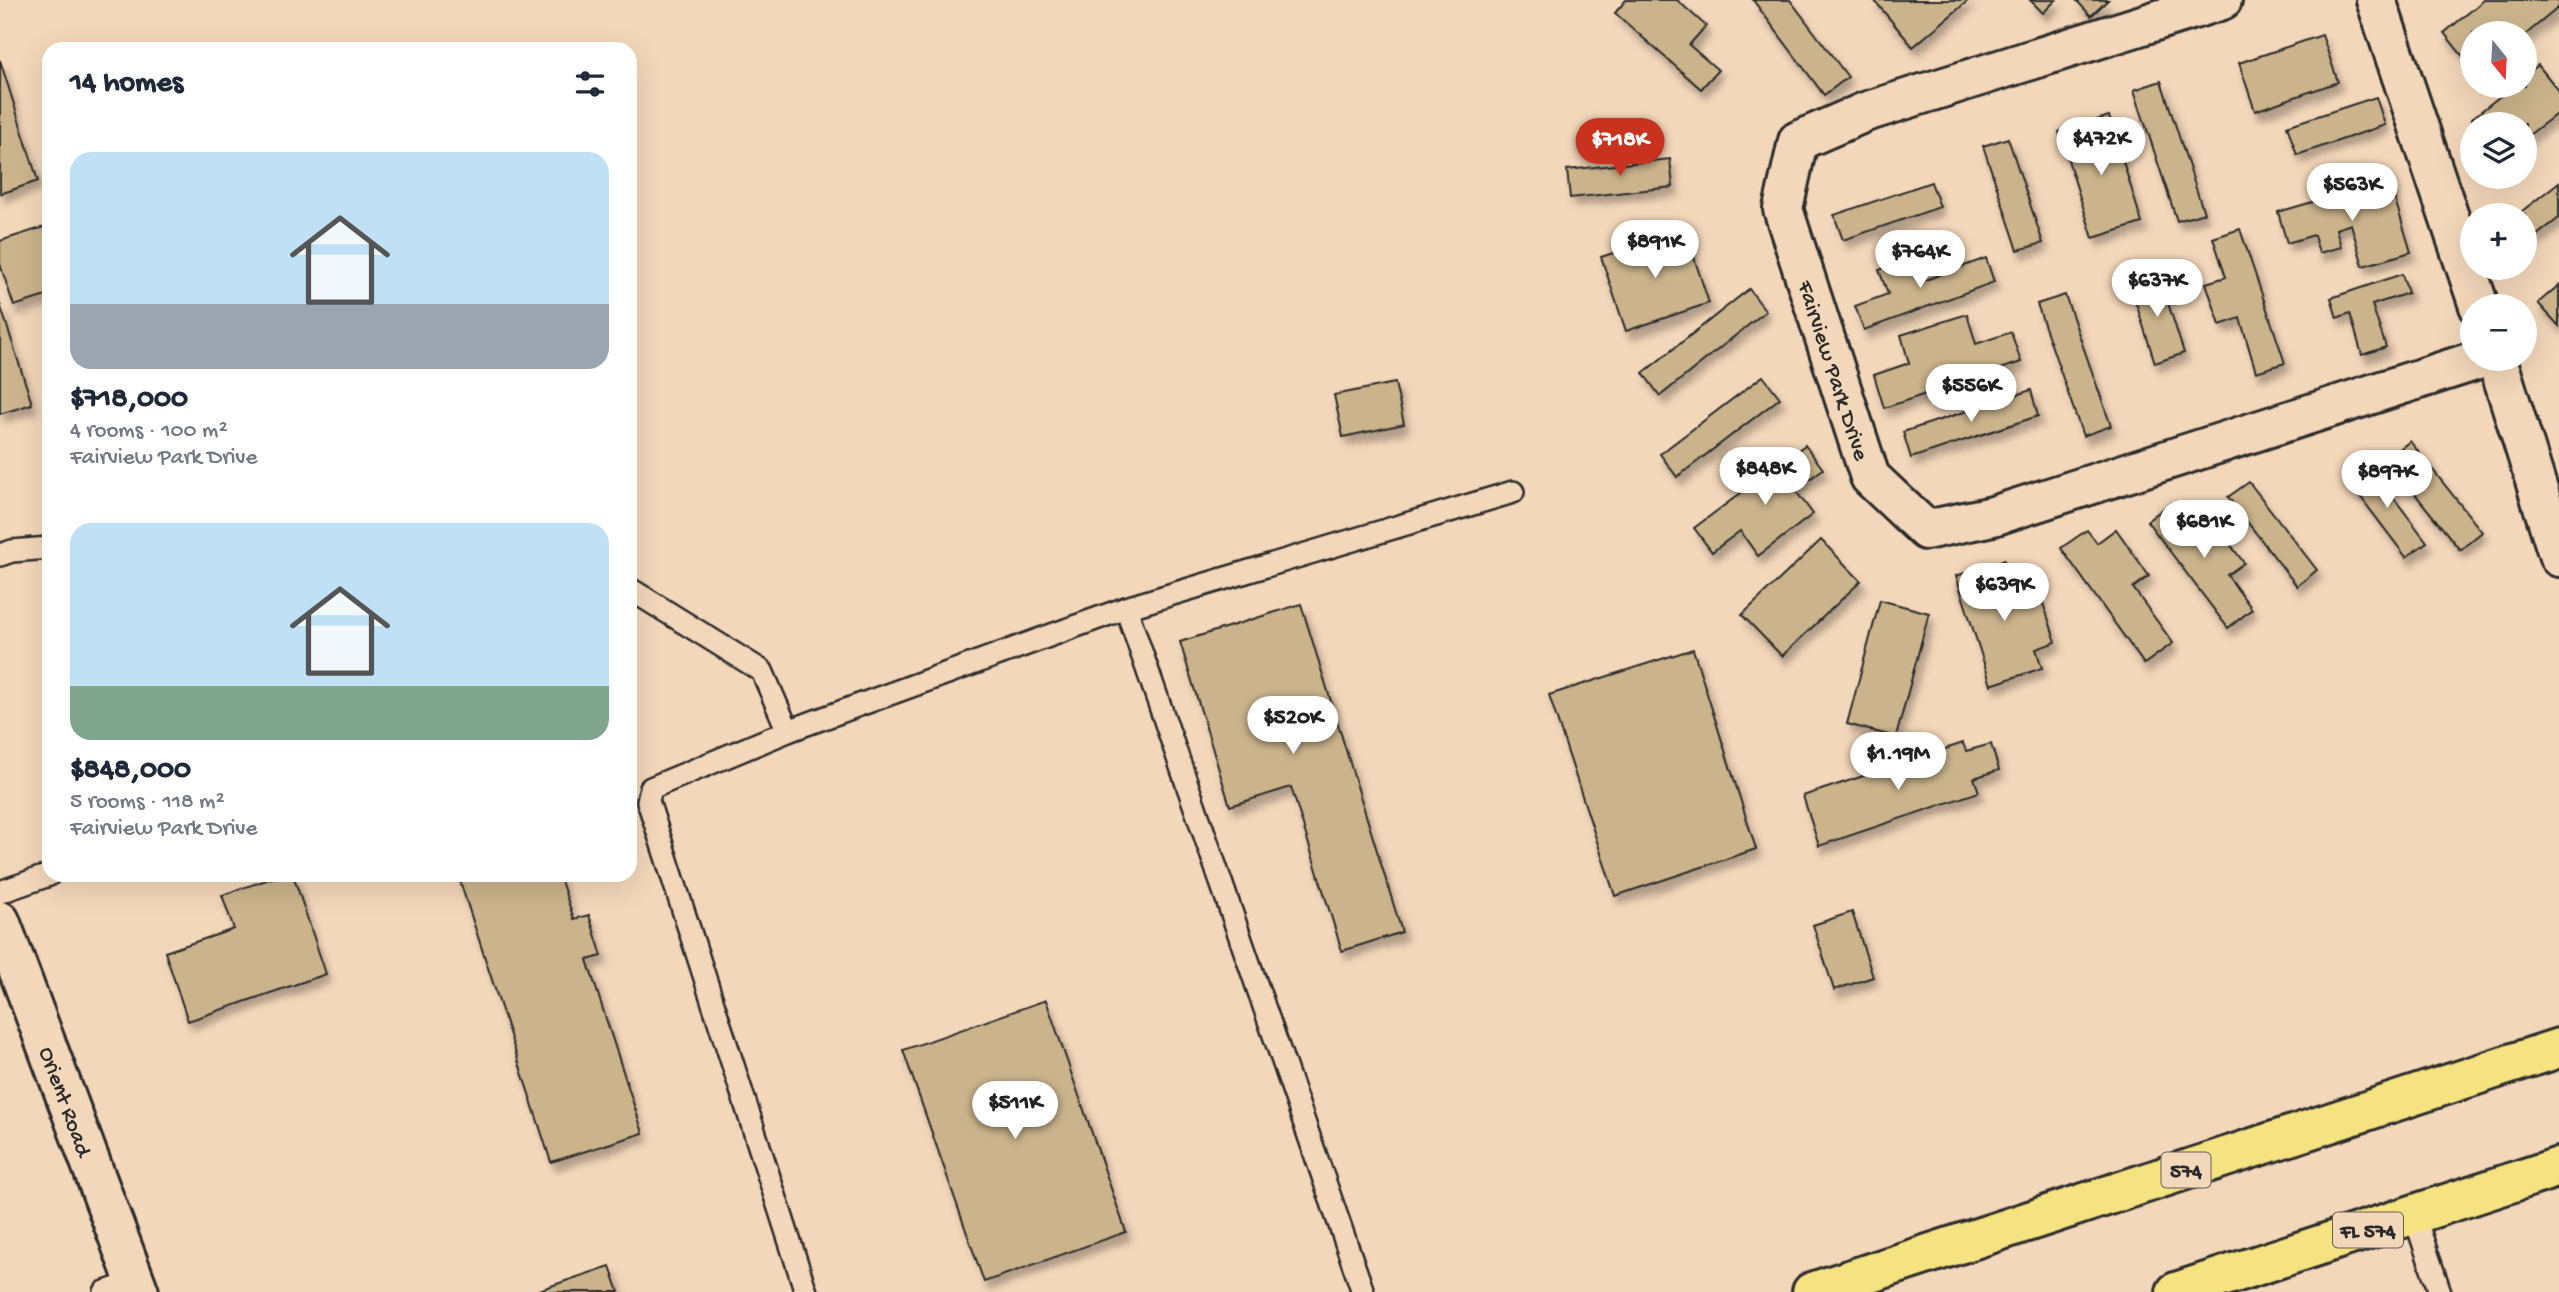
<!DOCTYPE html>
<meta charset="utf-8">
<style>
:root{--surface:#fff;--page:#f6f6f7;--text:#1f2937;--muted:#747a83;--accent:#c8321e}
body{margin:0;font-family:"Gochi Hand",sans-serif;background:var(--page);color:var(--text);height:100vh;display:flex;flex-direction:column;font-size:26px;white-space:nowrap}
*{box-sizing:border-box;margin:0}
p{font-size:23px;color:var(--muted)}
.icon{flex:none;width:38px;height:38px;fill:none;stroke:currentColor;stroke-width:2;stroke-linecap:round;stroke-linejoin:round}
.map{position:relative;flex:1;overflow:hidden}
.drawer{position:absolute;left:42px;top:42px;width:595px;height:840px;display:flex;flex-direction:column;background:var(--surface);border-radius:21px;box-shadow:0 7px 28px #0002}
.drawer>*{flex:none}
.needle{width:46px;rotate:162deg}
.tools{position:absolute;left:2460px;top:21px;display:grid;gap:14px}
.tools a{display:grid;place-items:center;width:77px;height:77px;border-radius:50%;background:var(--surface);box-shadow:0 7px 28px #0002;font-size:35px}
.price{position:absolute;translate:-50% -60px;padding:0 16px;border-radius:24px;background:#fff;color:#222;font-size:23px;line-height:46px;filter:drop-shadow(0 2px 4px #0008)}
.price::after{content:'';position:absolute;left:50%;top:42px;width:21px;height:16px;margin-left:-10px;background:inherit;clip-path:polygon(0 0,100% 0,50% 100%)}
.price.on{background:var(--accent);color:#fff}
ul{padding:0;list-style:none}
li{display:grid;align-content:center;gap:14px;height:371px;padding:0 28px}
li span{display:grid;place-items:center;height:217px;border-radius:21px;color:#555}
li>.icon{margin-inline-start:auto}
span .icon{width:126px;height:126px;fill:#fffc;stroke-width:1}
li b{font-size:30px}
h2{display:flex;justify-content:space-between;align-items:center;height:84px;padding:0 28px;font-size:30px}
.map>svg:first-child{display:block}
.building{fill:#cbb48c;stroke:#2b2b2b;stroke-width:2;filter:url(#shadow)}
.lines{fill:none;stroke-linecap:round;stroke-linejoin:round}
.service-casing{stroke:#2b2b2b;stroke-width:26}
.minor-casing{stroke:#2b2b2b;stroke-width:44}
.tertiary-casing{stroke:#2b2b2b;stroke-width:44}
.primary-casing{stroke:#2b2b2b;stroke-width:44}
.service{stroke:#f3d7ba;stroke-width:21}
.minor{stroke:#f3d7ba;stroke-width:38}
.tertiary{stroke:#f3d7ba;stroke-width:38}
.primary{stroke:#f5e382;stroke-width:38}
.labels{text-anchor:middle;stroke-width:6;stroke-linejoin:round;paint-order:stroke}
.shield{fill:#f3d7ba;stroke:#675f56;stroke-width:2}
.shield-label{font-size:21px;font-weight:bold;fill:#2b2b2b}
.street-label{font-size:23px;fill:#2b2b2b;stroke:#f3d7ba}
</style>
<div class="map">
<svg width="2559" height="1292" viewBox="0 0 2559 1292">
<defs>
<filter id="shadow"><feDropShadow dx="4.5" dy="8" stdDeviation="3.5" flood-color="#0004"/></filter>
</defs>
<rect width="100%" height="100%" fill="#f3d7ba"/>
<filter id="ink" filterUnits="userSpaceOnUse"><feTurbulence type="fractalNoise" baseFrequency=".0143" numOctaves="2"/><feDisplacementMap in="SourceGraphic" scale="14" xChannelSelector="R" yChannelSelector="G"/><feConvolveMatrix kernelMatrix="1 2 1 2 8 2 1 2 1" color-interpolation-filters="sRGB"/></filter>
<g filter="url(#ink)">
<!-- building -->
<g class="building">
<polygon points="1626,0 1677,0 1706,26 1689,45 1718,70 1701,89 1615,13"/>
<polygon points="1753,0 1790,0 1848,77 1824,95"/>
<polygon points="1874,0 1969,0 1913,47"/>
<polygon points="2030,0 2056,0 2043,13"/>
<polygon points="2076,0 2108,0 2091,16"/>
<polygon points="2484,0 2559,0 2559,7 2525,35 2473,33 2473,69 2444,33"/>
<polygon points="2322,35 2338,82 2255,111 2239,63"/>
<polygon points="0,60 38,181 0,194"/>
<polygon points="2538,65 2559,91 2559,112 2525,138 2525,124 2476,124 2471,119 2513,86 2525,86 2525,76"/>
<polygon points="2161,81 2204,213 2177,221 2134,90"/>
<polygon points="2376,97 2385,125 2297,155 2287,126"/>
<polygon points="2109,116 2142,223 2093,238 2059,132"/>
<polygon points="2008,138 2043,243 2018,250 1983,146"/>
<polygon points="1670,159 1673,187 1570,198 1567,170"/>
<polygon points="2389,180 2411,252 2363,266 2351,224 2336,229 2341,247 2319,253 2314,235 2287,243 2278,212"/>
<polygon points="1931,182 1940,207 1843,240 1834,215"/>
<polygon points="2559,182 2559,218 2528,242 2525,238 2525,215 2517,215"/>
<polygon points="47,226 49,295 14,306 0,264 0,241"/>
<polygon points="2240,229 2285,363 2256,372 2240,318 2220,325 2206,283 2226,277 2213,238"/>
<polygon points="1685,230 1709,303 1626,331 1601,257"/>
<polygon points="1912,258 1920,282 1986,258 1994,282 1864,330 1855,306 1888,294 1879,270"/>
<polygon points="2402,274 2408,293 2372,305 2386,347 2362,355 2350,313 2337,318 2331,298"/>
<polygon points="2159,275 2184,353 2155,363 2130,284"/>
<polygon points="2559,285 2559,326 2538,303"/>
<polygon points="1749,289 1766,311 1660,396 1643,373"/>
<polygon points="2065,295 2111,426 2083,436 2037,304"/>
<polygon points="0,304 32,404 0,414"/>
<polygon points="1967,314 1976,344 2011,332 2021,362 1884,408 1874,375 1909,363 1901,335"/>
<polygon points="1763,376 1780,398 1677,477 1660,454"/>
<polygon points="1395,383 1404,424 1343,437 1334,395"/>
<polygon points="2031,390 2038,416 1911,458 1903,432"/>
<polygon points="2410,441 2482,532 2460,550 2387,459"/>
<polygon points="1805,445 1823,469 1795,490 1813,514 1758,556 1740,531 1712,552 1694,528"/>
<polygon points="2368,464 2427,542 2406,557 2347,479"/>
<polygon points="2249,482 2317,570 2297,586 2228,497"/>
<polygon points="2171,503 2188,525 2206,512 2244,563 2227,575 2252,609 2228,628 2147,521"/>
<polygon points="2116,529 2149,576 2133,588 2173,643 2144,664 2061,548 2087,530 2097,543"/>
<polygon points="1821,540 1861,581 1782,656 1742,615"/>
<polygon points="2004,560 2021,608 2042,600 2056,642 2036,649 2042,668 1991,685 1956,576"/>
<polygon points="1880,600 1929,613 1896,737 1847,724"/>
<polygon points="1301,604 1402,932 1342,951 1291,787 1230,806 1180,642"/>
<polygon points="1693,649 1756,849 1615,896 1549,695"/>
<polygon points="1963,743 1966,751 1991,744 1999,770 1974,778 1979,792 1819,846 1803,796"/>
<polygon points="281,875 293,875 326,974 188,1021 165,952 234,929 222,895"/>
<polygon points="458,875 559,875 574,919 589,915 602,956 587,960 643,1133 551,1162"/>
<polygon points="1852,912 1873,977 1834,990 1813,925"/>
<polygon points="1046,1000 1126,1232 984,1282 903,1050"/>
<polygon points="610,1266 619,1292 533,1292"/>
</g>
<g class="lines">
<defs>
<g id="service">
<polyline points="0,555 12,551 49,548"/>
<polyline points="630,589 762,671 788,731 1126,608 1513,492"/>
<polyline points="1126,608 1363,1292"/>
<polyline points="788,731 651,788 648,801 806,1292"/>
<polyline points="0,892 49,875"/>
<polyline points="2414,1215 2440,1292"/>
<polyline points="105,1292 135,1282"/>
</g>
<g id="minor">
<polyline points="2222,0 1865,112 1798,141 1783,209 1870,477 1926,530 1993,516 2481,359"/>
<polyline points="2376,0 2479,306"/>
<polyline points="2497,359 2559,557"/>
</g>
<polyline id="tertiary" points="0,921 139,1292"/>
<g id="primary">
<polyline points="1812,1292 2559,1048"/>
<polyline points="2176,1292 2559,1167"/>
</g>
</defs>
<!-- service casing -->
<use href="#service" class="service-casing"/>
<!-- minor casing -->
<use href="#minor" class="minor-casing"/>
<!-- tertiary casing -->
<use href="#tertiary" class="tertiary-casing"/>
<!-- primary casing -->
<use href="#primary" class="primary-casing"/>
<!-- service -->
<use href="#service" class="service"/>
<!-- minor -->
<use href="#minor" class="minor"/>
<!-- tertiary -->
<use href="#tertiary" class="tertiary"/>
<!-- primary -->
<use href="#primary" class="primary"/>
</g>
</g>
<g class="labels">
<!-- shield labels -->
<g class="shield">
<rect x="2161.5" y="1152.5" width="49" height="35" rx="5"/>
<rect x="2333" y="1212.5" width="70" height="35" rx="5"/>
</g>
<g class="shield-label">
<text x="2186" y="1177">574</text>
<text x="2368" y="1237">FL 574</text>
</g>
<!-- street labels -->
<g class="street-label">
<text transform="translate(1835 370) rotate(72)" y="8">Fairview Park Drive</text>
<text transform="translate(67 1101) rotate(70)" y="8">Orient Road</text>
</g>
</g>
</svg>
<div class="tools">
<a><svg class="needle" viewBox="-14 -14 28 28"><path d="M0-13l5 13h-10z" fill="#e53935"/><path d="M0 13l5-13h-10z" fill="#747a83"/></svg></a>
<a><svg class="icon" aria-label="layers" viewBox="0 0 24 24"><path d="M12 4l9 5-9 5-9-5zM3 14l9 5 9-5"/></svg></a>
<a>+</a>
<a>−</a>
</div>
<b class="price" style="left:2101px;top:177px">$472K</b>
<b class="price on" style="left:1620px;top:178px">$718K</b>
<b class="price" style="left:2352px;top:223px">$563K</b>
<b class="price" style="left:1655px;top:280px">$891K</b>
<b class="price" style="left:1920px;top:290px">$764K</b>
<b class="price" style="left:2157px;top:319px">$637K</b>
<b class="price" style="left:1971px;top:424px">$556K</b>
<b class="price" style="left:1765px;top:507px">$848K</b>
<b class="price" style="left:2387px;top:510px">$897K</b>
<b class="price" style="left:2204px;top:560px">$681K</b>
<b class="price" style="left:2004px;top:623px">$639K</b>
<b class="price" style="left:1293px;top:756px">$520K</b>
<b class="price" style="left:1898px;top:792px">$1.19M</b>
<b class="price" style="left:1015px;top:1141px">$511K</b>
<section class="drawer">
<h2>14 homes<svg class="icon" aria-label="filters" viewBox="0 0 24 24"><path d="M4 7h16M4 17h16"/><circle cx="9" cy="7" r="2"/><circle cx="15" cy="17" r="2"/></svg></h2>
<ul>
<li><span style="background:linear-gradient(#bfe0f5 70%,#9aa5b1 0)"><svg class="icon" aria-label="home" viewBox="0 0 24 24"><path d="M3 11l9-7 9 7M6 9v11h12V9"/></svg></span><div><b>$718,000</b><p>4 rooms · 100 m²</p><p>Fairview Park Drive</p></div></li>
<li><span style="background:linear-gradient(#bfe0f5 75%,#7fa58c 0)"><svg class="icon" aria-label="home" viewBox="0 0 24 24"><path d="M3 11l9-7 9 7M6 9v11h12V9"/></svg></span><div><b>$848,000</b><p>5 rooms · 118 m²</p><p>Fairview Park Drive</p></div></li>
</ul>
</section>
</div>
